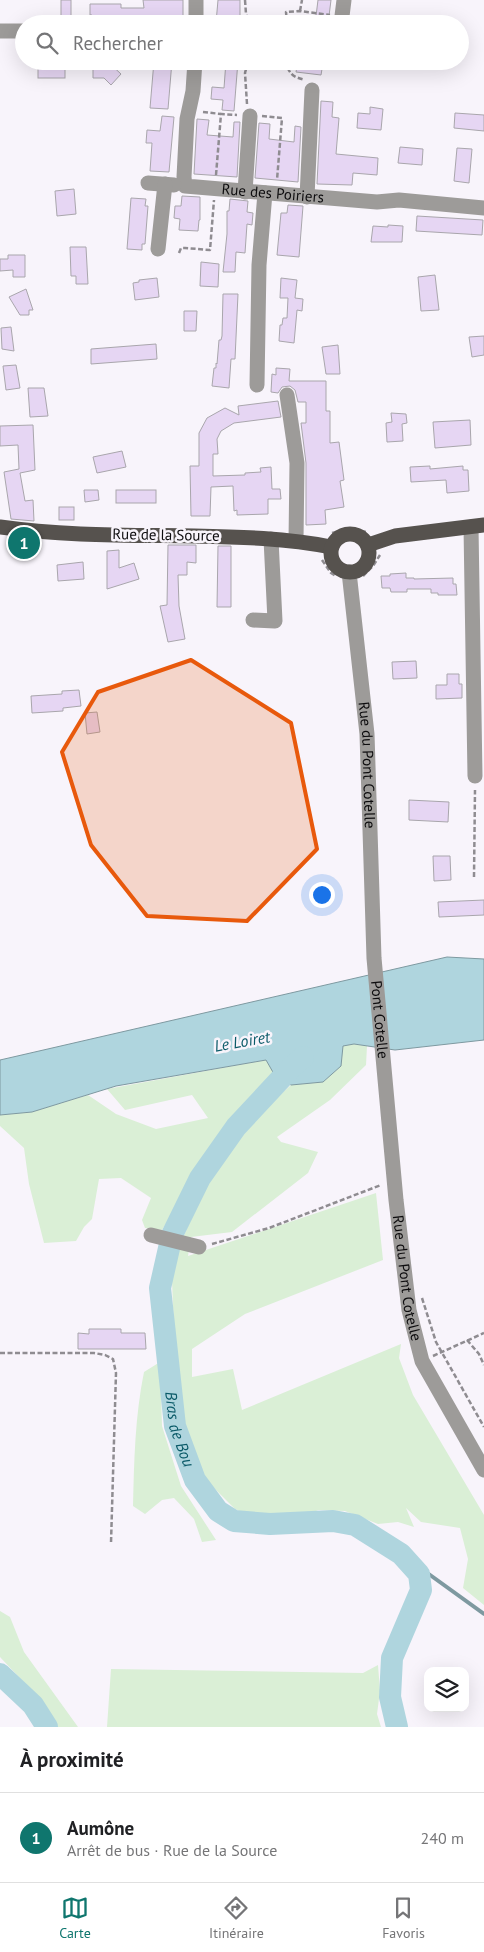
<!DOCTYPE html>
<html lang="fr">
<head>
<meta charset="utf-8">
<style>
	:root { --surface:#fff; --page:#f6f6f6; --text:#202124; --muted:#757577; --line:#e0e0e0; --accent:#0f766e }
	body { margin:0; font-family:"PT Sans",sans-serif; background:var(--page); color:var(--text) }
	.controls { position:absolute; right:15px; bottom:15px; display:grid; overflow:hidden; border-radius:10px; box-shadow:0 5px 20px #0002 }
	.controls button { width:45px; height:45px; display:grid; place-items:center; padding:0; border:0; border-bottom:1px solid var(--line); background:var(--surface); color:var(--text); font:25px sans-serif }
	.you { position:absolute; left:321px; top:894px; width:18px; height:18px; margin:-12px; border:4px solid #fff; border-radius:50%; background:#1a73e8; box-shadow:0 0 0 8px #1a73e833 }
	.badge { display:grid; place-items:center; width:32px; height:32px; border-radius:50%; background:var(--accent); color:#fff; font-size:16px; font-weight:700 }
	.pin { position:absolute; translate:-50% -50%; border:2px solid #fff; box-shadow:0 1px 5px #0006 }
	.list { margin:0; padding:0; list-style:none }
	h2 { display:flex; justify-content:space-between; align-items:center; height:65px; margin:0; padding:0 20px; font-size:21px }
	h2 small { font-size:16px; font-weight:400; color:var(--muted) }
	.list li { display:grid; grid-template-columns:32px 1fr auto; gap:15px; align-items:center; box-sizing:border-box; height:90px; padding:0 20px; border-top:1px solid var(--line) }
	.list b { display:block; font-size:19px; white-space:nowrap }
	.list p { margin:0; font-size:16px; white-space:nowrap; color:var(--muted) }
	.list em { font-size:16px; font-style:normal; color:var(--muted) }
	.icon { flex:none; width:28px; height:28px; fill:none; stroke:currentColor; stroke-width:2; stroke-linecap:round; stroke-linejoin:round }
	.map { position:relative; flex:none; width:484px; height:1727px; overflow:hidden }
	.search { position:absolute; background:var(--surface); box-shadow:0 5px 20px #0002; left:15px; right:15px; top:15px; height:55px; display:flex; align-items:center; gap:12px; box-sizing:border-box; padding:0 18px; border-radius:28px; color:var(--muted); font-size:19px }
	.sheet { height:155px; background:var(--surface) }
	nav { display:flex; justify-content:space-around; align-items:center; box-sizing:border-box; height:70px; border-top:1px solid var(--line); background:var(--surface); font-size:14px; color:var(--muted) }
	nav a { display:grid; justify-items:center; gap:2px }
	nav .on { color:var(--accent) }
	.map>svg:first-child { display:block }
</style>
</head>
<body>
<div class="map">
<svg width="484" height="1727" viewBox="0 0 484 1727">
	<rect width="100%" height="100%" fill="#f8f4fb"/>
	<g fill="#daefd6">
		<polygon points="354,1044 367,1046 366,1065 330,1100 277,1137 281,1142 318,1152 308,1173 232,1232 191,1237 188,1256 376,1193 383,1260 245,1314 192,1349 192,1377 233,1369 242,1410 401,1344 399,1358 413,1395 484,1515 484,1605 463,1588 468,1559 460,1528 421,1522 406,1508 414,1527 398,1522 378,1524 345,1511 319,1510 302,1515 274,1517 249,1515 235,1509 205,1479 186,1433 179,1402 173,1307 172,1281 175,1256 213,1169 270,1104 291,1085 323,1082 341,1066 343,1046"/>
		<polygon points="266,1060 274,1074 224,1128 162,1230 145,1228 142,1220 151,1198 121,1178 99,1179 92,1219 84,1227 76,1241 44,1243 29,1184 24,1148 0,1126 0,1115 32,1112 88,1095 116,1114 156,1129 208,1118 192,1095 125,1110 107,1089"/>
		<path d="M160,1362L162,1426L181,1486L216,1540L202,1542L194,1519L174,1498L162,1500L145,1514L133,1506C134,1461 135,1416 144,1372Z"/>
		<polygon points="0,1611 10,1617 24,1652 78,1727 57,1727 36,1695 0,1657"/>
		<polygon points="378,1665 380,1691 377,1714 381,1727 107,1727 111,1669 363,1673"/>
	</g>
	<polygon fill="#afd5de" stroke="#7e99a0" points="447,957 484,959 484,1040 395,1050 354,1044 343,1046 341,1066 323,1082 291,1085 274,1074 266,1060 116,1086 32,1112 0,1115 0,1060"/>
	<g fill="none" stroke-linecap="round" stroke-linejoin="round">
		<polyline stroke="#7e99a0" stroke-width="4" points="401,1554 484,1614"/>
		<g stroke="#afd5de" stroke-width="22">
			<path id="s1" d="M303,1057L290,1069L236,1127L200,1178L172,1235L160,1288L175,1426L195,1480L218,1511L234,1521L270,1524L333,1521L355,1525L401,1554L419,1574L421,1590L392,1658L390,1697L397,1727"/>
			<polyline points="0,1674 33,1705 47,1727"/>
		</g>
	</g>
	<g fill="#e6d6f3" stroke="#a9a6ac">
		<rect x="61" y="0" width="10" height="16"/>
		<polygon points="143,0 183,0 183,20 92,21 92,15 90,15 90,4 121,4 121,8 144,8"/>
		<polygon points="218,0 240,0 240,24 216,23"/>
		<polygon points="318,0 331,0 328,24 315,24"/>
		<rect x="38" y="61" width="27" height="17"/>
		<polygon points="93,61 107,61 121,74 111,85 104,78 93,78"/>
		<polygon points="154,61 172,61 168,109 150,108"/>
		<polygon points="226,61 238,61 234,111 222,110 223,100 211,99 212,87 224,88"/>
		<polygon points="298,61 323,63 321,75 296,72"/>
		<polygon points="321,101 333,102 332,117 339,118 336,154 378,158 377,175 353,173 352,185 317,184"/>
		<polygon points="370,107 383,109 381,130 357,128 358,113 370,114"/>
		<polygon points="455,113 484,115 484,131 454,128"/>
		<polygon points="162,116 174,117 169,172 150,171 152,143 146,143 147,130 160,131"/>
		<polygon points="197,119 209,120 207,135 233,137 234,122 240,122 237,177 194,174"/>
		<polygon points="259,123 270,124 269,139 294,142 295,126 301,127 298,182 255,178"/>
		<polygon points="400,147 423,149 422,165 398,163"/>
		<polygon points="457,148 472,149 469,183 454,181"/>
		<polygon points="74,189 76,214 57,216 55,191"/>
		<polygon points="182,196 200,197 200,220 199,220 198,231 179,230 180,219 174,218 175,206 181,206"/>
		<polygon points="131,198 146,199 145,206 148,206 145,244 142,244 142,250 127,249"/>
		<polygon points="230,199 248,201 247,212 253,213 252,225 247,224 245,253 236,252 235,272 223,272 227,234 227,211 229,211"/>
		<polygon points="288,205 303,206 299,257 277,255 281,213 287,213"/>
		<polygon points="417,216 483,220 482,235 416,231"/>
		<polygon points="388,225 403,226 402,242 371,242 373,226 388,227"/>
		<polygon points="70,247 86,247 88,284 76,284 76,276 71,276"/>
		<polygon points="8,255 25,255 25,277 13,277 13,270 0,271 0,259 8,259"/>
		<polygon points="201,262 219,264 218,287 200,286"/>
		<polygon points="435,275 439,310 421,311 418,277"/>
		<polygon points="157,278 159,297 135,300 133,283 139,282 139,280"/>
		<polygon points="281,278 297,280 295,298 303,299 302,311 297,310 294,343 279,341 280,325 282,325 283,318 287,318 288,298 280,298"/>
		<polygon points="26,289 33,310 29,310 29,315 20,315 9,297"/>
		<polygon points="223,294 238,294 235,359 231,359 229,388 212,386 214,368 216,368 216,363 217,364 219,340 221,340 222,336"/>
		<polygon points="184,311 197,311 196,331 184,331"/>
		<polygon points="11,327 14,351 2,349 1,328"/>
		<polygon points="484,336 484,355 472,357 469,337"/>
		<polygon points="156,344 157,359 91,364 91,349"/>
		<polygon points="338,345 340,374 326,374 322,347"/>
		<polygon points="16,365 20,388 6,390 3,366"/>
		<polygon points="276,368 290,369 289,381 326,381 326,411 330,411 330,443 339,442 344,480 340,481 344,507 325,510 326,524 306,525 306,463 301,423 306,423 306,402 298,402 295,390 290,386 282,387 278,393 271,392 272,374 276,375"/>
		<polygon points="28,388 44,388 48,416 30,417"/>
		<polygon points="278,401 281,417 234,423 221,431 217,439 218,454 213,454 213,476 245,475 245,473 261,472 260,468 271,467 272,489 280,489 281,499 268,499 268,514 237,515 237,510 234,511 233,486 211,487 210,516 191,516 190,466 199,466 199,433 207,418 225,408 239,415 238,406"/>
		<polygon points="391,413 406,414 407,423 402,424 403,441 387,442 386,423 392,422"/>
		<polygon points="470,420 471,445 435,448 433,422"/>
		<polygon points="33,425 35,470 20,473 25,501 33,500 34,521 11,519 4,472 19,469 18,445 0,446 0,426"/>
		<polygon points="122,451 126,467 97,473 93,457"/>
		<polygon points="430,466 430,469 463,466 463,470 468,470 469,491 447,493 446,480 411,482 410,467"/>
		<polygon points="84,490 98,490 99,500 85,502"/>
		<rect x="116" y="490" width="40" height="13"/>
		<rect x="59" y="507" width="15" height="13"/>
		<polygon points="168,545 196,545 196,563 187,562 187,575 178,575 179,606 185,639 168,642 160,606 167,605"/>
		<polygon points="218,546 231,546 231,607 217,607"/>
		<polygon points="119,550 119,568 134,563 139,579 107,589 107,551"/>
		<polygon points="83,562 84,579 58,581 57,565"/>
		<polygon points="406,573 406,578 414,578 414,579 453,578 453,584 456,584 457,595 438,595 438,593 431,593 431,589 407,589 407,592 391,592 390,588 382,588 381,576 390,576 390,574"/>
		<polygon points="416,661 417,678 393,679 392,662"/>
		<polygon points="447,674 459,674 459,684 462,684 462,698 436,699 436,685 447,685"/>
		<polygon points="79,690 81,706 63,708 63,711 32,713 31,696 62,694 62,691"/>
		<polygon points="97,712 100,732 87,734 85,713"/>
		<polygon points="409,800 449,802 448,822 409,820"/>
		<polygon points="433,856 450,856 451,880 434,881"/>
		<polygon points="484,900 484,915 439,917 438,902"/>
		<polygon points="89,1329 121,1329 121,1333 145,1333 146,1349 78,1349 78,1333 89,1334"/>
	</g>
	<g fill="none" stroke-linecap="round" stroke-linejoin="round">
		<g stroke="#8f8c91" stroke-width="2.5" stroke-dasharray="5 2.5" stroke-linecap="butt">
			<polyline points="245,0 246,14 250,24"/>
			<polyline points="300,11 302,0"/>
			<polyline points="287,24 286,12 300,11 330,15"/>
			<path d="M284,61C291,74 290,76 305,80"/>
			<polyline points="247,104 245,73 248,61"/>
			<polyline points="203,112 221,114"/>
			<polyline points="262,116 282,118 277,180"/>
			<polyline points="216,175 221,114 237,115"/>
			<polyline points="179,253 181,248 185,248 210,250 214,200"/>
			<polyline points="332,533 352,528 366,532"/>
			<polyline points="322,560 331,573 336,576"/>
			<polyline points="363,576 373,566 380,555"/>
			<polyline points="474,877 475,790"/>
			<polyline points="212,1244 269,1228 381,1185"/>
			<polyline points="422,1298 436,1342 484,1427"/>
			<polyline points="467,1340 479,1354 484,1365"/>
			<polyline points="0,1353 94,1353 105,1355 113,1359 116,1373 111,1543"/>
			<polyline points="433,1356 484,1333"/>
		</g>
		<g stroke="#9d9b99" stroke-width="15">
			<polyline points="196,0 196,24"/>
			<polyline points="341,24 344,0"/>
			<polyline points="0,31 24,31"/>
			<path id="s2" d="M195,61L193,91L187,119L184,177L185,186L377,202L399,200L484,208"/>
			<polyline points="148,183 174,185"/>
			<polyline points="245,192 250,116"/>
			<polyline points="307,197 312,90"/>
			<polyline points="158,249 165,184"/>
			<polyline points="257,385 259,265 265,193"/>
			<polyline points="287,395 297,463 296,541"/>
			<polyline points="471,527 475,776"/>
			<path id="s3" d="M349,572L367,734L374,958L396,1200L409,1310L422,1361L484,1470"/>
			<polyline points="253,620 275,621 271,539"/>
			<polyline points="151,1235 199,1247"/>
		</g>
		<g stroke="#56524e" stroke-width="15">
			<path d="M0,527C64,536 130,535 194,536C241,537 286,538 331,547"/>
			<circle cx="350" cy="553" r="19"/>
			<polyline points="368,545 395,536 484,525"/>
		</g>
	</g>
	<path fill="#e8590c" fill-opacity="0.2" stroke="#e8590c" stroke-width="4" stroke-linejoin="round" d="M191,660L291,723L317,849L247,921L147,916L91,845L62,752L98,692Z"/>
	<g text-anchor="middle" stroke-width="5" stroke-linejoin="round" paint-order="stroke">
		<g font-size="15" fill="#0d0c0e" stroke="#f8f4fb">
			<text dy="5" stroke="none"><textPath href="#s2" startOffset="214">Rue des Poiriers</textPath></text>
			<text transform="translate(166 535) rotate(1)" y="5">Rue de la Source</text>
			<text dy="5" stroke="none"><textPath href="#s3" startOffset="194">Rue du Pont Cotelle</textPath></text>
			<text dy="5" stroke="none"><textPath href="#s3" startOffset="449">Pont Cotelle</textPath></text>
			<text dy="5" stroke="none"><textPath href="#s3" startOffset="709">Rue du Pont Cotelle</textPath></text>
		</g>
		<g font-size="16" font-style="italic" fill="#0a5a68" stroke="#f8f4fb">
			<text transform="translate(242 1041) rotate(-10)" y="6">Le Loiret</text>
			<text dy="6" stroke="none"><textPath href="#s1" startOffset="420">Bras de Bou</textPath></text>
		</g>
	</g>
</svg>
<div class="controls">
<button><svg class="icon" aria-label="layers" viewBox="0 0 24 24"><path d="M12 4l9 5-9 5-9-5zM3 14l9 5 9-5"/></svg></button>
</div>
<div class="you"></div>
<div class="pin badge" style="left:24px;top:543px">1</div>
<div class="search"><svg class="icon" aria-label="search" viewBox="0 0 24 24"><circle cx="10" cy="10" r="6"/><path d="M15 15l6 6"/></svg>Rechercher</div>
</div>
<section class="sheet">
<h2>À proximité<small></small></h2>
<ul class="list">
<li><span class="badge">1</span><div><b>Aumône</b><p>Arrêt de bus · Rue de la Source</p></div><em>240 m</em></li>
</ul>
</section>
<nav>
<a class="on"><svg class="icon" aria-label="map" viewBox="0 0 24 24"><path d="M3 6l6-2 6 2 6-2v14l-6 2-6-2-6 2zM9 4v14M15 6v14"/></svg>Carte</a>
<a><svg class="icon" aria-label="directions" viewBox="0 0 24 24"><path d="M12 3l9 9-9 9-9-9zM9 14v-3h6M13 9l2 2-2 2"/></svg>Itinéraire</a>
<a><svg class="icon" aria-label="saved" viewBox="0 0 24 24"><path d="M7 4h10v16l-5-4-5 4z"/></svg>Favoris</a>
</nav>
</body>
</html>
